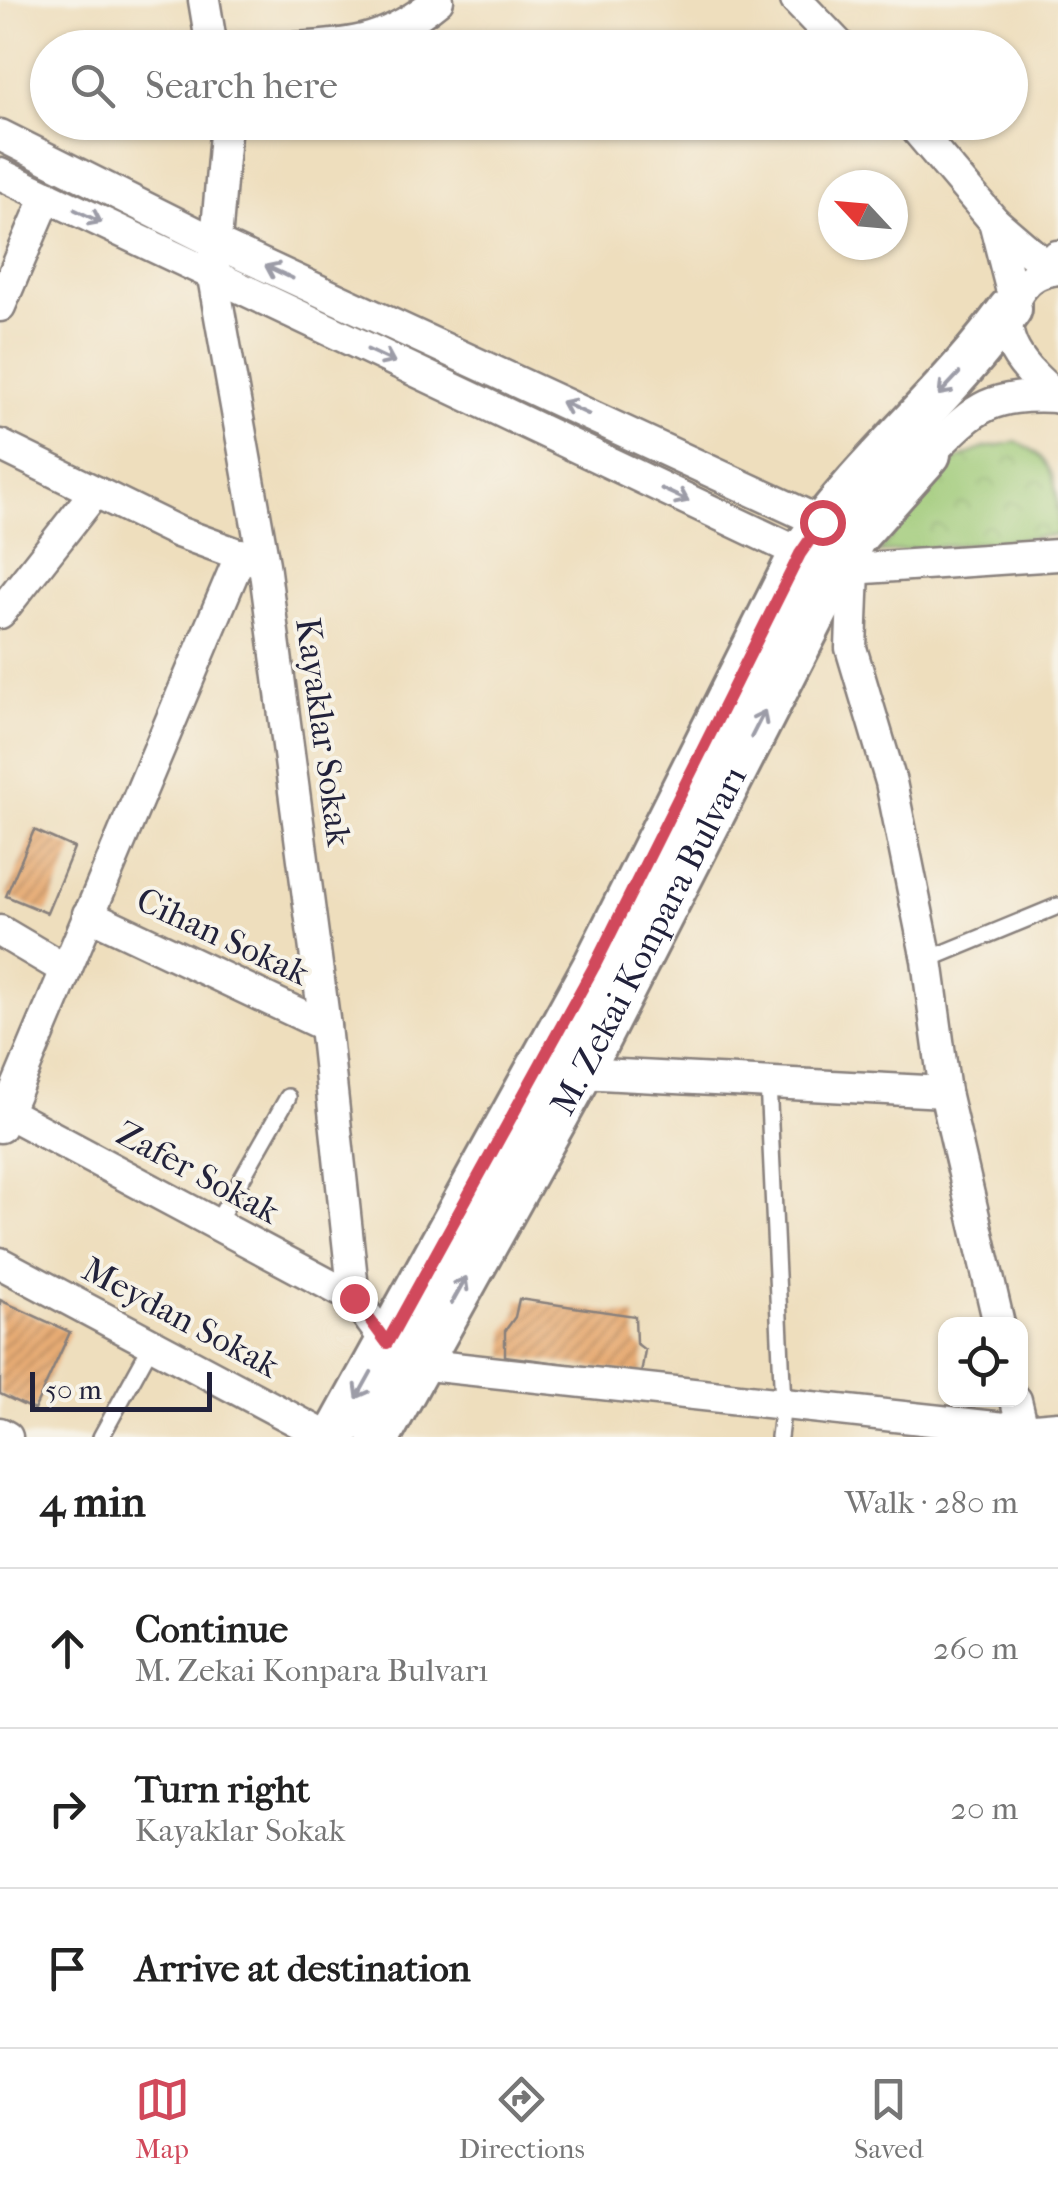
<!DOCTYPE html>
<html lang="en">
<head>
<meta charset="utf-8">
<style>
	:root { --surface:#fff; --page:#f2f2f2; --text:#222; --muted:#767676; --line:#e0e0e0; --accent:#d1495b }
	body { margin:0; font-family:"IM FELL French Canon",serif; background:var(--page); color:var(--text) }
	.controls { position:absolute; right:30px; bottom:30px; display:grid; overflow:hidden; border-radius:20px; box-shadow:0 2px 8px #0004 }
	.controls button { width:90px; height:90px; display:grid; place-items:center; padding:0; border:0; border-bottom:2px solid var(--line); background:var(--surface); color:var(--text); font:50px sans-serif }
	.compass { position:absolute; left:818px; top:170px; width:90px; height:90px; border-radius:50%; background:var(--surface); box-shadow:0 2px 8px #0004; rotate:296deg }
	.scale { position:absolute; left:30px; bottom:25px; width:182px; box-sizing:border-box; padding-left:10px; border:5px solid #22223b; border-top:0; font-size:28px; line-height:35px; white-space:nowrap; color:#22223b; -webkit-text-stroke:8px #f7f3e8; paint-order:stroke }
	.stop { position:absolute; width:30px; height:30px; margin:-22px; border:8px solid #d1495b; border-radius:50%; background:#fff }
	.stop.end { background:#d1495b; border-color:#fff; box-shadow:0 2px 10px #0008 }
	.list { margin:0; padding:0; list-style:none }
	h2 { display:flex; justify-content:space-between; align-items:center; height:130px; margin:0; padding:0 40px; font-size:42px }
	h2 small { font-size:32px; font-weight:400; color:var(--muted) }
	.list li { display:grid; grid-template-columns:65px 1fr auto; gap:30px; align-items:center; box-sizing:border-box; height:160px; padding:0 40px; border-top:2px solid var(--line) }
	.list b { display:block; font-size:38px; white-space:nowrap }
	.list p { margin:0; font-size:32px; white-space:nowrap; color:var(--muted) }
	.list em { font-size:32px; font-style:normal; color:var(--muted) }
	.icon { flex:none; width:55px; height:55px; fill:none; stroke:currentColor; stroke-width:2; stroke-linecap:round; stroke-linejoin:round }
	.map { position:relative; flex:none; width:1058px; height:1437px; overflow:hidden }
	.search { position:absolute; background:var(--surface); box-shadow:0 2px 8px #0004; left:30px; right:30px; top:30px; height:110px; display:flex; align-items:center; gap:25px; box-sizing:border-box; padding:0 35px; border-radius:55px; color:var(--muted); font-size:38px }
	.sheet { height:610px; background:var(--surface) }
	nav { display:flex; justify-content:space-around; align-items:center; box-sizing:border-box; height:140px; border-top:2px solid var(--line); background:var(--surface); font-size:28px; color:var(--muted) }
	nav a { display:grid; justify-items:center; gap:5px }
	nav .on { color:var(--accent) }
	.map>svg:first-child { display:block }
</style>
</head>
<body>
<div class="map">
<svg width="1058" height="1437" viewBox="0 0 1058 1437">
	<defs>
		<pattern id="park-crowns" width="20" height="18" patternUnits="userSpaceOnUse" patternTransform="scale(2.5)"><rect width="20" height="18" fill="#9dc976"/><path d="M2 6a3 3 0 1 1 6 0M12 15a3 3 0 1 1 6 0" fill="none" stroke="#87ac67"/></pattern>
		<pattern id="building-hatch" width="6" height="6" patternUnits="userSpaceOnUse" patternTransform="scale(2.5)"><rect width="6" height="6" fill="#e7ac75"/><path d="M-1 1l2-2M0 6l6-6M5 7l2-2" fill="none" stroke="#bb8c61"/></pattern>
	</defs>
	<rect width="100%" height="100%" fill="#f7f3e8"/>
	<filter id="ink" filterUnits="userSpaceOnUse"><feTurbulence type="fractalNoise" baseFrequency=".01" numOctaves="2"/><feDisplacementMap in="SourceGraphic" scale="20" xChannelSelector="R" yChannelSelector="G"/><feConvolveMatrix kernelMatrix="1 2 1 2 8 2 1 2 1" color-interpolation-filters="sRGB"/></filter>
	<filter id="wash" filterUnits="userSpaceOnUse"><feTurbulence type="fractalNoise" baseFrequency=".0048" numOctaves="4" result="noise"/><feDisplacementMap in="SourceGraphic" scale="40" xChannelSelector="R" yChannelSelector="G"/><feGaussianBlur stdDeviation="2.25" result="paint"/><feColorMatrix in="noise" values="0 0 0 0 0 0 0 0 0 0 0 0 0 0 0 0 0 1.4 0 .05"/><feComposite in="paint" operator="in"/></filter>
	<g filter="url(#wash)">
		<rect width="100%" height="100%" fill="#eedebd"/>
		<path fill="url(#park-crowns)" stroke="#607658" stroke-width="2.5" d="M1016,442C1058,457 1058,491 1058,535L878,553L953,461L984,448Z"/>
		<g id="blocks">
			<g fill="url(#building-hatch)">
				<polygon points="34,830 74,848 47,913 6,896"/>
				<polygon points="519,1299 635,1316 636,1343 645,1350 641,1374 505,1356 505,1331 515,1317"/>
				<polygon points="0,1300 70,1332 34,1410 0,1394"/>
			</g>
		</g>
	</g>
	<g filter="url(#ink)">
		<use href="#blocks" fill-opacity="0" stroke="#88807c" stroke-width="2.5"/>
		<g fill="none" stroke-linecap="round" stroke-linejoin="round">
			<defs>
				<g id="lane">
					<polyline points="927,960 1058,906"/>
					<polyline points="768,1082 783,1404 779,1437"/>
					<polyline points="216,1224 288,1097"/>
					<polyline points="101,1437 152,1344"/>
				</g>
				<g id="street">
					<polyline points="204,0 212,48"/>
					<polyline points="796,0 842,48"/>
					<path d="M294,48C356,45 389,40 438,0"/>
					<polyline points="226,122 213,277 264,564 325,1026 354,1298 387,1343 418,1364 1023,1430 1058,1427"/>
					<polyline points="910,122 994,221"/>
					<polyline points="0,135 214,242 838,530"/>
					<polyline points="0,174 836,570 1058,555"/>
					<path d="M1058,269C1040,271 1029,277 1019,292C988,336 1026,370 1058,398"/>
					<polyline points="1014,300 994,221 1051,270 1057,256"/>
					<polyline points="0,306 47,196"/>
					<polyline points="0,445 178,532 257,561"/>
					<path d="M929,454C977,407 987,394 1057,397"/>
					<polyline points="854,569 851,648 891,782 927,960 945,1092 999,1324"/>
					<polyline points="0,613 95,492"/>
					<polyline points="88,914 325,1026"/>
					<polyline points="0,931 66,970"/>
					<polyline points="581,1073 945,1092"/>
					<polyline points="6,1112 354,1298"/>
					<polyline points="0,1127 241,554"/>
					<polyline points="0,1263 327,1437"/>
					<polyline points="1016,1400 1025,1437"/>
					<polyline points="0,1433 7,1437"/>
				</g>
				<g id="secondary">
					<path d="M335,1437L596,963L800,555C861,465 947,397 1010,309"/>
					<path id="s1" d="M379,1437L581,1073L854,538L929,454"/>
				</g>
			</defs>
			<use href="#lane" stroke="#88807c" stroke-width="20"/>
			<use href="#street" stroke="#88807c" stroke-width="35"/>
			<use href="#secondary" stroke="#88807c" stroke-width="48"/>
			<use href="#lane" stroke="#fff" stroke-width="15"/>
			<use href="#street" stroke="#fff" stroke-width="30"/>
			<use href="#secondary" stroke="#fff" stroke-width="42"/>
		</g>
		<defs><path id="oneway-shaft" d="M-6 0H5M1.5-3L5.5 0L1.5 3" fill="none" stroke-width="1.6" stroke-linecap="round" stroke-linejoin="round" transform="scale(2.5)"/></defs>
		<g stroke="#9c9ca7">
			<use href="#oneway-shaft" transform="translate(88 216) rotate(26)"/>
			<use href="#oneway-shaft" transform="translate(279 272) rotate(-155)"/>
			<use href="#oneway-shaft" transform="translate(381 356) rotate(25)"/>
			<use href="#oneway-shaft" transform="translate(949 384) rotate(133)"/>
			<use href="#oneway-shaft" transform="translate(575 408) rotate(-155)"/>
			<use href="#oneway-shaft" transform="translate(675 495) rotate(25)"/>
			<use href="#oneway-shaft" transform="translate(758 724) rotate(-63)"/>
			<use href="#oneway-shaft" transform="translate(459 1290) rotate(-61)"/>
			<use href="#oneway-shaft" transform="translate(364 1385) rotate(119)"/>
		</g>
	</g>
	<g fill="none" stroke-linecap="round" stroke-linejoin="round" filter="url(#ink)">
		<polyline stroke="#d1495b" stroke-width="12" points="354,1298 387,1343 596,963 800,554 822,522"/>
	</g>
	<g text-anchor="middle" stroke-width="8" stroke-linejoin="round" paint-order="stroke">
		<g font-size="35" fill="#22223b" stroke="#f7f3e8">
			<text transform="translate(324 732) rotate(82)" y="12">Kayaklar Sokak</text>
			<text transform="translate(223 936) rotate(25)" y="12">Cihan Sokak</text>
			<text dy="12" stroke="none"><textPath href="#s1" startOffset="565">M. Zekai Konpara Bulvarı</textPath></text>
			<text transform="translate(198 1172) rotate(28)" y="12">Zafer Sokak</text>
			<text transform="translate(181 1317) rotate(28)" y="12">Meydan Sokak</text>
		</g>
	</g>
</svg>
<div class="controls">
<button><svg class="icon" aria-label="locate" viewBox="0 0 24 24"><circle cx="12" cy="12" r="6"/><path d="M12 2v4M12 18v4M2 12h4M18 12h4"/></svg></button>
</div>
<svg class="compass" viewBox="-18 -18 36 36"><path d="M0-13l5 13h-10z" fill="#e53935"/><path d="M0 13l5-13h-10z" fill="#767676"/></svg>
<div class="scale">50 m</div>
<div class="stop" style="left:822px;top:522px"></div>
<div class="stop end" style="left:354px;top:1298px"></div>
<div class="search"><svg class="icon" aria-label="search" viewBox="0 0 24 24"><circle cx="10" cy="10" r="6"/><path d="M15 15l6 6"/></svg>Search here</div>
</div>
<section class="sheet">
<h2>4 min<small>Walk · 280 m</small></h2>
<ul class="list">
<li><svg class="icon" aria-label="ahead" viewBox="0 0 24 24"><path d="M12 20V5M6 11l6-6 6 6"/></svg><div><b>Continue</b><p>M. Zekai Konpara Bulvarı</p></div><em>260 m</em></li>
<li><svg class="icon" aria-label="right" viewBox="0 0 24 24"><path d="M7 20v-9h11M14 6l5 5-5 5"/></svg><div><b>Turn right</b><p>Kayaklar Sokak</p></div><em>20 m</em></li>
<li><svg class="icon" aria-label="arrive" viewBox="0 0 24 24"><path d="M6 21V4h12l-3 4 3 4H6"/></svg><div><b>Arrive at destination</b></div></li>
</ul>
</section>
<nav>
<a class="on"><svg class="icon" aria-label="map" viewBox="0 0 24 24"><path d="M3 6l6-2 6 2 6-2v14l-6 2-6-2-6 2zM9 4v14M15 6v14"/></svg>Map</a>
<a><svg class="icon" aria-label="directions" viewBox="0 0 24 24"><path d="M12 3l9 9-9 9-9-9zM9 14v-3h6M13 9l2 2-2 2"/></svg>Directions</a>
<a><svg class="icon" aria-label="saved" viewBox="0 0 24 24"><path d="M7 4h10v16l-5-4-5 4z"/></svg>Saved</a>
</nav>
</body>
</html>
